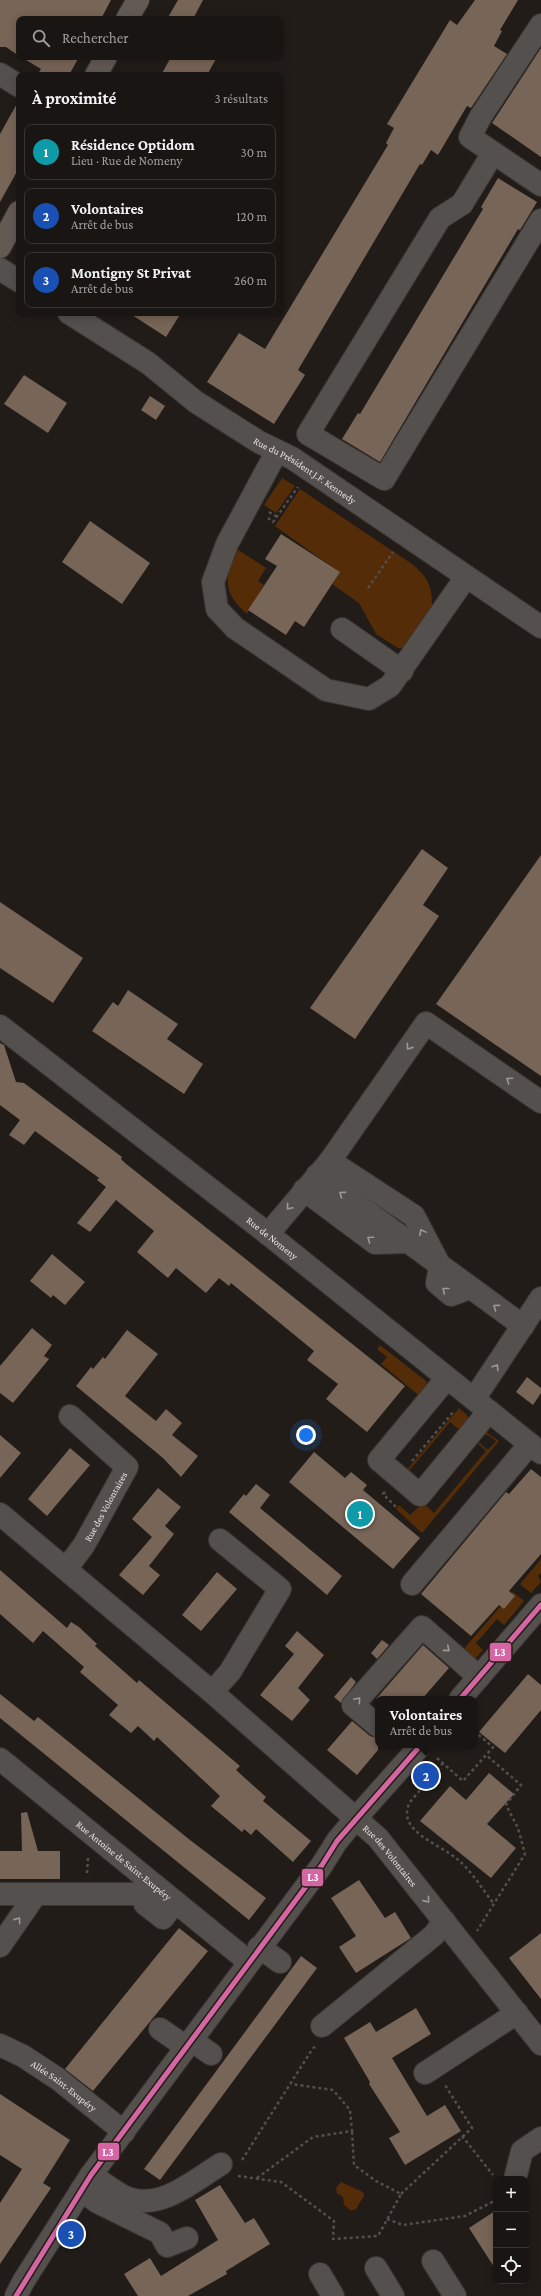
<!DOCTYPE html>
<html lang="fr">
<head>
<meta charset="utf-8">
<style>
	:root { --surface:#191512; --page:#221e1b; --text:#f1f3f6; --muted:#9f9f9f; --line:#373432; --accent:#0f766e }
	body { margin:0; font-family:"Crimson Pro",serif; background:var(--page); color:var(--text) }
	.controls { position:absolute; right:12px; bottom:12px; display:grid; overflow:hidden; border-radius:8px; box-shadow:0 2px 10px #0003 }
	.controls button { width:36px; height:36px; display:grid; place-items:center; padding:0; border:0; border-bottom:1px solid var(--line); background:var(--surface); color:var(--text); font:20px sans-serif }
	.you { position:absolute; left:306px; top:1435px; width:14px; height:14px; margin:-10px; border:3px solid #fff; border-radius:50%; background:#1a73e8; box-shadow:0 0 0 6px #1a73e833 }
	.badge { display:grid; place-items:center; width:26px; height:26px; border-radius:50%; background:var(--accent); color:#fff; font-size:13px; font-weight:700 }
	.pin { position:absolute; translate:-50% -50%; border:2px solid #fff; box-shadow:0 1px 4px #0006 }
	.popup { position:absolute; left:375px; top:1696px; width:102px; height:52px; box-sizing:border-box; display:grid; place-content:center; border-radius:8px; background:var(--surface); filter:drop-shadow(0 1px 3px #0005); font-size:13px; white-space:nowrap; color:var(--muted) }
	.popup b { font-size:15px; color:var(--text) }
	.popup::after { content:''; position:absolute; left:50%; top:100%; margin-left:-8px; border:8px solid transparent; border-top-color:var(--surface) }
	.list { margin:0; padding:0; list-style:none }
	h2 { display:flex; justify-content:space-between; align-items:center; height:52px; margin:0; padding:0 16px; font-size:17px }
	h2 small { font-size:13px; font-weight:400; color:var(--muted) }
	.list li { display:grid; grid-template-columns:26px 1fr auto; gap:12px; align-items:center; box-sizing:border-box; height:56px; margin:0 8px 8px; padding:0 8px; border:1px solid var(--line); border-radius:8px }
	.list b { display:block; font-size:15px; white-space:nowrap }
	.list p { margin:0; font-size:13px; white-space:nowrap; color:var(--muted) }
	.list em { font-size:13px; font-style:normal; color:var(--muted) }
	.icon { flex:none; width:22px; height:22px; fill:none; stroke:currentColor; stroke-width:2; stroke-linecap:round; stroke-linejoin:round }
	.map { position:relative; flex:none; width:541px; height:2296px; overflow:hidden }
	.search { position:absolute; background:var(--surface); box-shadow:0 2px 10px #0003; left:16px; top:16px; width:268px; height:44px; display:flex; align-items:center; gap:10px; box-sizing:border-box; padding:0 14px; border-radius:8px; color:var(--muted); font-size:15px }
	.panel { position:absolute; background:var(--surface); box-shadow:0 2px 10px #0003; left:16px; top:72px; width:268px; height:244px; border-radius:8px }
	.map>svg:first-child { display:block }
</style>
</head>
<body>
<div class="map">
<svg width="541" height="2296" viewBox="0 0 541 2296">
	<rect width="100%" height="100%" fill="#211c18"/>
	<g fill="#542c07">
		<polygon points="282,478 295,486 276,513 264,505"/>
		<path d="M300,489L412,564C429,578 433,588 432,611L404,648H398L376,634L359,603L332,584L339,572L275,526Z"/>
		<path d="M235,548L266,568L258,581L264,585L247,614C221,592 226,577 235,548Z"/>
		<polygon points="380,1345 426,1381 428,1388 422,1398 381,1364 387,1357 377,1349"/>
		<polygon points="459,1408 466,1414 469,1419 462,1432 450,1422 408,1472 406,1471"/>
		<polygon points="486,1432 499,1441 422,1533 396,1509 399,1505 410,1515 423,1503 434,1513 486,1451 475,1441 476,1440 488,1450 496,1441 488,1435 482,1435"/>
		<polygon points="541,1559 541,1573 538,1576 541,1582 531,1593 520,1584"/>
		<polygon points="513,1592 524,1601 504,1625 497,1619 476,1643 483,1650 472,1662 461,1652"/>
		<polygon points="341,2182 363,2192 364,2196 356,2209 351,2211 344,2205 343,2197 337,2193 336,2188"/>
	</g>
	<g fill="#776557">
		<polygon points="0,0 111,0 101,19 19,19 19,56 6,47 0,47"/>
		<polygon points="178,0 203,0 193,19 167,19"/>
		<polygon points="475,0 518,0 500,30 502,31 494,46 507,54 471,108 467,106 438,155 431,150 422,165 420,164 298,370 305,375 274,424 207,382 239,333 265,349 388,145 386,143 394,128 387,124 450,20 457,25"/>
		<polygon points="541,48 541,157 492,123"/>
		<polygon points="21,57 79,57 69,75 37,75 41,69"/>
		<polygon points="171,57 217,57 207,75 161,75"/>
		<polygon points="19,100 19,168 0,202 0,134"/>
		<polygon points="498,178 537,202 520,230 518,229 380,462 342,439 358,413 360,414 483,209 481,207"/>
		<polygon points="129,313 181,313 166,337"/>
		<polygon points="24,375 67,403 48,433 4,404"/>
		<polygon points="150,396 165,406 156,420 141,410"/>
		<polygon points="90,521 150,563 122,604 62,562"/>
		<polygon points="281,534 340,572 304,627 295,621 286,635 248,610 277,566 265,559"/>
		<polygon points="422,849 448,868 423,905 439,916 355,1039 310,1008"/>
		<polygon points="541,855 541,1076 436,1004"/>
		<polygon points="0,902 83,958 53,1003 0,968"/>
		<polygon points="128,990 178,1024 167,1039 203,1064 184,1094 92,1031 113,1002 118,1006"/>
		<polygon points="0,1043 4,1045 16,1082 24,1083 122,1157 121,1159 125,1163 405,1386 367,1432 326,1399 338,1384 307,1360 314,1351 231,1283 229,1286 219,1278 206,1293 176,1268 168,1278 137,1252 154,1231 116,1200 90,1232 77,1223 106,1187 97,1180 99,1178 35,1131 24,1145 9,1135 20,1120 0,1105"/>
		<polygon points="52,1254 85,1282 65,1305 53,1295 51,1298 30,1281"/>
		<polygon points="32,1328 52,1345 44,1356 49,1359 13,1403 0,1393 0,1366"/>
		<polygon points="127,1330 158,1354 125,1396 156,1421 166,1409 182,1423 172,1435 198,1456 181,1477 163,1458 76,1386 91,1367 93,1369 103,1357 105,1359"/>
		<polygon points="527,1377 541,1388 541,1393 533,1405 516,1392"/>
		<polygon points="0,1435 21,1453 0,1478"/>
		<polygon points="70,1448 90,1465 47,1516 28,1499"/>
		<polygon points="314,1452 345,1478 351,1472 367,1485 363,1490 420,1538 393,1569 289,1482"/>
		<polygon points="531,1469 541,1477 541,1554 509,1591 515,1596 504,1609 499,1605 471,1636 421,1594 506,1492 509,1494"/>
		<polygon points="256,1484 270,1495 260,1508 342,1576 327,1595 229,1512 244,1494 246,1496"/>
		<polygon points="158,1488 181,1507 165,1526 174,1534 149,1566 160,1575 143,1595 119,1575 152,1537 132,1519"/>
		<polygon points="0,1570 67,1628 71,1622 79,1627 97,1644 95,1646 137,1683 139,1680 240,1766 236,1770 266,1797 263,1801 311,1841 293,1862 256,1829 251,1835 244,1829 242,1832 211,1806 220,1796 157,1737 154,1741 138,1726 131,1733 109,1715 118,1705 80,1672 84,1667 43,1631 33,1643 0,1614"/>
		<polygon points="217,1572 237,1589 201,1631 182,1615"/>
		<polygon points="297,1631 324,1655 298,1688 310,1700 292,1721 260,1695 294,1654 285,1646"/>
		<polygon points="382,1640 389,1645 377,1659 371,1653"/>
		<polygon points="423,1645 449,1668 422,1699 376,1699"/>
		<polygon points="528,1674 541,1685 541,1710 505,1753 479,1732"/>
		<polygon points="351,1677 356,1682 341,1703 334,1697"/>
		<polygon points="0,1694 34,1721 38,1717 190,1840 266,1898 249,1920 0,1718"/>
		<polygon points="352,1721 370,1736 378,1738 378,1750 357,1775 327,1750"/>
		<polygon points="489,1773 514,1794 487,1824 516,1848 491,1878 420,1821 450,1786 466,1800"/>
		<polygon points="27,1812 38,1851 60,1851 60,1879 0,1879 0,1851 22,1851 21,1813"/>
		<polygon points="359,1880 385,1918 395,1912 411,1938 356,1973 339,1947 356,1936 331,1898"/>
		<polygon points="179,1928 208,1951 93,2091 65,2069"/>
		<polygon points="541,1933 541,1999 509,1958"/>
		<polygon points="301,1956 317,1968 160,2180 144,2169"/>
		<polygon points="416,2008 431,2034 392,2058 427,2116 445,2105 461,2131 405,2165 389,2138 400,2132 369,2084 370,2082 344,2038 370,2022 376,2032"/>
		<polygon points="0,2094 70,2140 43,2183 51,2188 0,2264 0,2203 22,2169 0,2155"/>
		<polygon points="220,2185 245,2223 254,2218 270,2244 226,2271 227,2274 188,2296 138,2296 124,2274 150,2258 161,2276 218,2240 195,2200"/>
		<polygon points="495,2211 496,2213 496,2270 469,2228"/>
	</g>
	<g fill="none" stroke-linecap="round" stroke-linejoin="round">
		<defs>
			<g id="minor">
				<polyline points="541,25 481,116 470,137 541,185"/>
				<polyline points="0,74 19,86"/>
				<polyline points="493,153 462,204 440,218 308,434 384,479 541,220"/>
				<polyline points="0,269 19,281"/>
				<path id="s1" d="M69,313L148,363L196,402L259,442L292,458L541,627"/>
				<polyline points="277,451 227,544 213,582 217,609 235,628 326,690 369,699 390,686 466,577"/>
				<polyline points="342,629 402,671"/>
				<path id="s2" d="M0,1026L268,1234L541,1453"/>
				<polyline points="330,1161 414,1216 440,1266 437,1283 451,1295 470,1288"/>
				<polyline points="317,1175 523,1326"/>
				<polyline points="304,1190 375,1243 407,1242"/>
				<polyline points="268,1234 330,1161 426,1023 541,1102"/>
				<polyline points="447,1378 379,1460 420,1495 489,1411"/>
				<polyline points="474,1399 541,1298"/>
				<path id="s3" d="M0,1514L212,1692L378,1838L541,2044"/>
				<path id="s4" d="M66,1569L84,1545L127,1467L70,1416"/>
				<polyline points="412,1584 530,1444"/>
				<polyline points="212,1692 230,1672 280,1589 220,1540"/>
				<polyline points="460,1699 541,1605"/>
				<polyline points="378,1726 353,1705 422,1627 479,1677"/>
				<path id="s5" d="M0,1759L249,1962"/>
				<polyline points="0,1894 144,1894 153,1884"/>
				<polyline points="144,1894 145,1904 163,1918 175,1902"/>
				<polyline points="0,1946 36,1894"/>
				<polyline points="259,1947 280,1962"/>
				<polyline points="322,2026 434,1935 444,1921"/>
				<polyline points="160,2029 186,2047"/>
				<polyline points="191,2040 211,2054"/>
				<path id="s6" d="M0,2045L23,2056L58,2079L124,2132"/>
				<polyline points="425,2073 517,2013"/>
				<path d="M91,2175C102,2182 112,2190 123,2196C158,2213 192,2182 221,2164"/>
				<polyline points="515,2179 522,2151 541,2138"/>
				<polyline points="81,2190 97,2202 160,2233 167,2246 187,2238"/>
				<polyline points="433,2261 455,2296"/>
				<polyline points="376,2268 393,2296"/>
				<polyline points="320,2274 333,2296"/>
				<polyline points="16,2296 23,2282 91,2175 322,1865 337,1841 356,1818 421,1745"/>
			</g>
			<g id="major">
				<polyline points="127,19 138,0"/>
				<polyline points="96,75 106,57"/>
				<polyline points="0,247 19,212"/>
			</g>
		</defs>
		<use href="#minor" stroke="#3b3633" stroke-width="24"/>
		<use href="#major" stroke="#3b3633" stroke-width="24"/>
		<g stroke="#524f4d" stroke-width="2.5" stroke-dasharray="3 3" stroke-linecap="butt">
			<polyline points="269,512 277,517"/>
			<polyline points="268,518 273,522 298,487"/>
			<polyline points="368,588 393,552"/>
			<polyline points="412,1461 454,1411"/>
			<polyline points="385,1492 383,1494 396,1507"/>
			<polyline points="474,1731 493,1747 486,1755"/>
			<polyline points="437,1758 463,1781 486,1755 521,1785 506,1805 518,1828 525,1854 477,1931"/>
			<path d="M443,1763L410,1802C395,1831 440,1844 457,1859C471,1870 483,1890 494,1904"/>
			<polyline points="87,1873 88,1858"/>
			<polyline points="462,2136 493,2175"/>
			<polyline points="242,2160 313,2048 317,2046"/>
			<polyline points="238,2176 281,2182 334,2221 333,2239 378,2236 401,2194 376,2181 354,2165 352,2131"/>
			<polyline points="257,2178 313,2137 352,2131 350,2110 333,2090 291,2084"/>
			<polyline points="401,2194 472,2128 445,2085"/>
			<polyline points="387,2219 403,2225 465,2216 496,2200"/>
		</g>
		<use href="#minor" stroke="#54504d" stroke-width="22"/>
		<use href="#major" stroke="#635a54" stroke-width="22"/>
		<defs>
			<g id="bus-1">
				<polyline points="460,1699 541,1605"/>
				<polyline points="16,2296 91,2175 322,1865 337,1841 421,1745"/>
			</g>
		</defs>
		<use href="#bus-1" stroke="#251b14" stroke-width="8"/>
		<use href="#bus-1" stroke="#d466a4" stroke-width="5"/>
	</g>
	<defs><path id="oneway-chevron" d="M-2-3.5L2.5 0L-2 3.5" fill="none" stroke-width="1.6" stroke-linecap="round" stroke-linejoin="round"/></defs>
	<g stroke="#9f9996">
		<use href="#oneway-chevron" transform="translate(409 1047) rotate(125)"/>
		<use href="#oneway-chevron" transform="translate(509 1080) rotate(-146)"/>
		<use href="#oneway-chevron" transform="translate(342 1194) rotate(-144)"/>
		<use href="#oneway-chevron" transform="translate(289 1207) rotate(131)"/>
		<use href="#oneway-chevron" transform="translate(422 1232) rotate(-118)"/>
		<use href="#oneway-chevron" transform="translate(370 1239) rotate(-145)"/>
		<use href="#oneway-chevron" transform="translate(445 1290) rotate(-141)"/>
		<use href="#oneway-chevron" transform="translate(496 1307) rotate(-144)"/>
		<use href="#oneway-chevron" transform="translate(496 1367) rotate(-57)"/>
		<use href="#oneway-chevron" transform="translate(447 1649) rotate(41)"/>
		<use href="#oneway-chevron" transform="translate(358 1700) rotate(-50)"/>
		<use href="#oneway-chevron" transform="translate(427 1900) rotate(51)"/>
		<use href="#oneway-chevron" transform="translate(18 1920) rotate(-55)"/>
	</g>
	<g text-anchor="middle" stroke-width="4" stroke-linejoin="round" paint-order="stroke">
		<g font-size="10" fill="#eae2de" stroke="#251b14">
			<text dy="4" stroke="none"><textPath href="#s1" startOffset="284">Rue du Président J.F. Kennedy</textPath></text>
			<text dy="4" stroke="none"><textPath href="#s2" startOffset="345">Rue de Nomeny</textPath></text>
			<text dy="4" stroke="none"><textPath href="#s4" startOffset="74">Rue des Volontaires</textPath></text>
			<text dy="4" stroke="none"><textPath href="#s3" startOffset="519">Rue des Volontaires</textPath></text>
			<text dy="4" stroke="none"><textPath href="#s5" startOffset="160">Rue Antoine de Saint-Exupéry</textPath></text>
			<text dy="4" stroke="none"><textPath href="#s6" startOffset="76">Allée Saint-Exupéry</textPath></text>
		</g>
	</g>
	<g stroke="#251b14" stroke-width="1.5">
		<rect x="489" y="1642" width="23" height="20" rx="4" fill="#d466a4"/>
		<rect x="301" y="1868" width="23" height="19" rx="4" fill="#d466a4"/>
		<rect x="97" y="2142" width="23" height="19" rx="4" fill="#d466a4"/>
	</g>
	<g font-size="11" text-anchor="middle" font-weight="bold" fill="#fff">
		<text x="500" y="1656">L3</text>
		<text x="313" y="1881">L3</text>
		<text x="108" y="2156">L3</text>
	</g>
</svg>
<div class="controls">
<button>+</button>
<button>−</button>
<button><svg class="icon" aria-label="locate" viewBox="0 0 24 24"><circle cx="12" cy="12" r="6"/><path d="M12 2v4M12 18v4M2 12h4M18 12h4"/></svg></button>
</div>
<div class="you"></div>
<div class="pin badge" style="left:360px;top:1514px;background:#0f9aa8">1</div>
<div class="pin badge" style="left:426px;top:1776px;background:#1a4fb4">2</div>
<div class="popup"><b>Volontaires</b>Arrêt de bus</div>
<div class="pin badge" style="left:71px;top:2234px;background:#1a4fb4">3</div>
<div class="search"><svg class="icon" aria-label="search" viewBox="0 0 24 24"><circle cx="10" cy="10" r="6"/><path d="M15 15l6 6"/></svg>Rechercher</div>
<section class="panel">
<h2>À proximité<small>3 résultats</small></h2>
<ul class="list">
<li><span class="badge" style="background:#0f9aa8">1</span><div><b>Résidence Optidom</b><p>Lieu · Rue de Nomeny</p></div><em>30 m</em></li>
<li><span class="badge" style="background:#1a4fb4">2</span><div><b>Volontaires</b><p>Arrêt de bus</p></div><em>120 m</em></li>
<li><span class="badge" style="background:#1a4fb4">3</span><div><b>Montigny St Privat</b><p>Arrêt de bus</p></div><em>260 m</em></li>
</ul>
</section>
</div>
</body>
</html>
